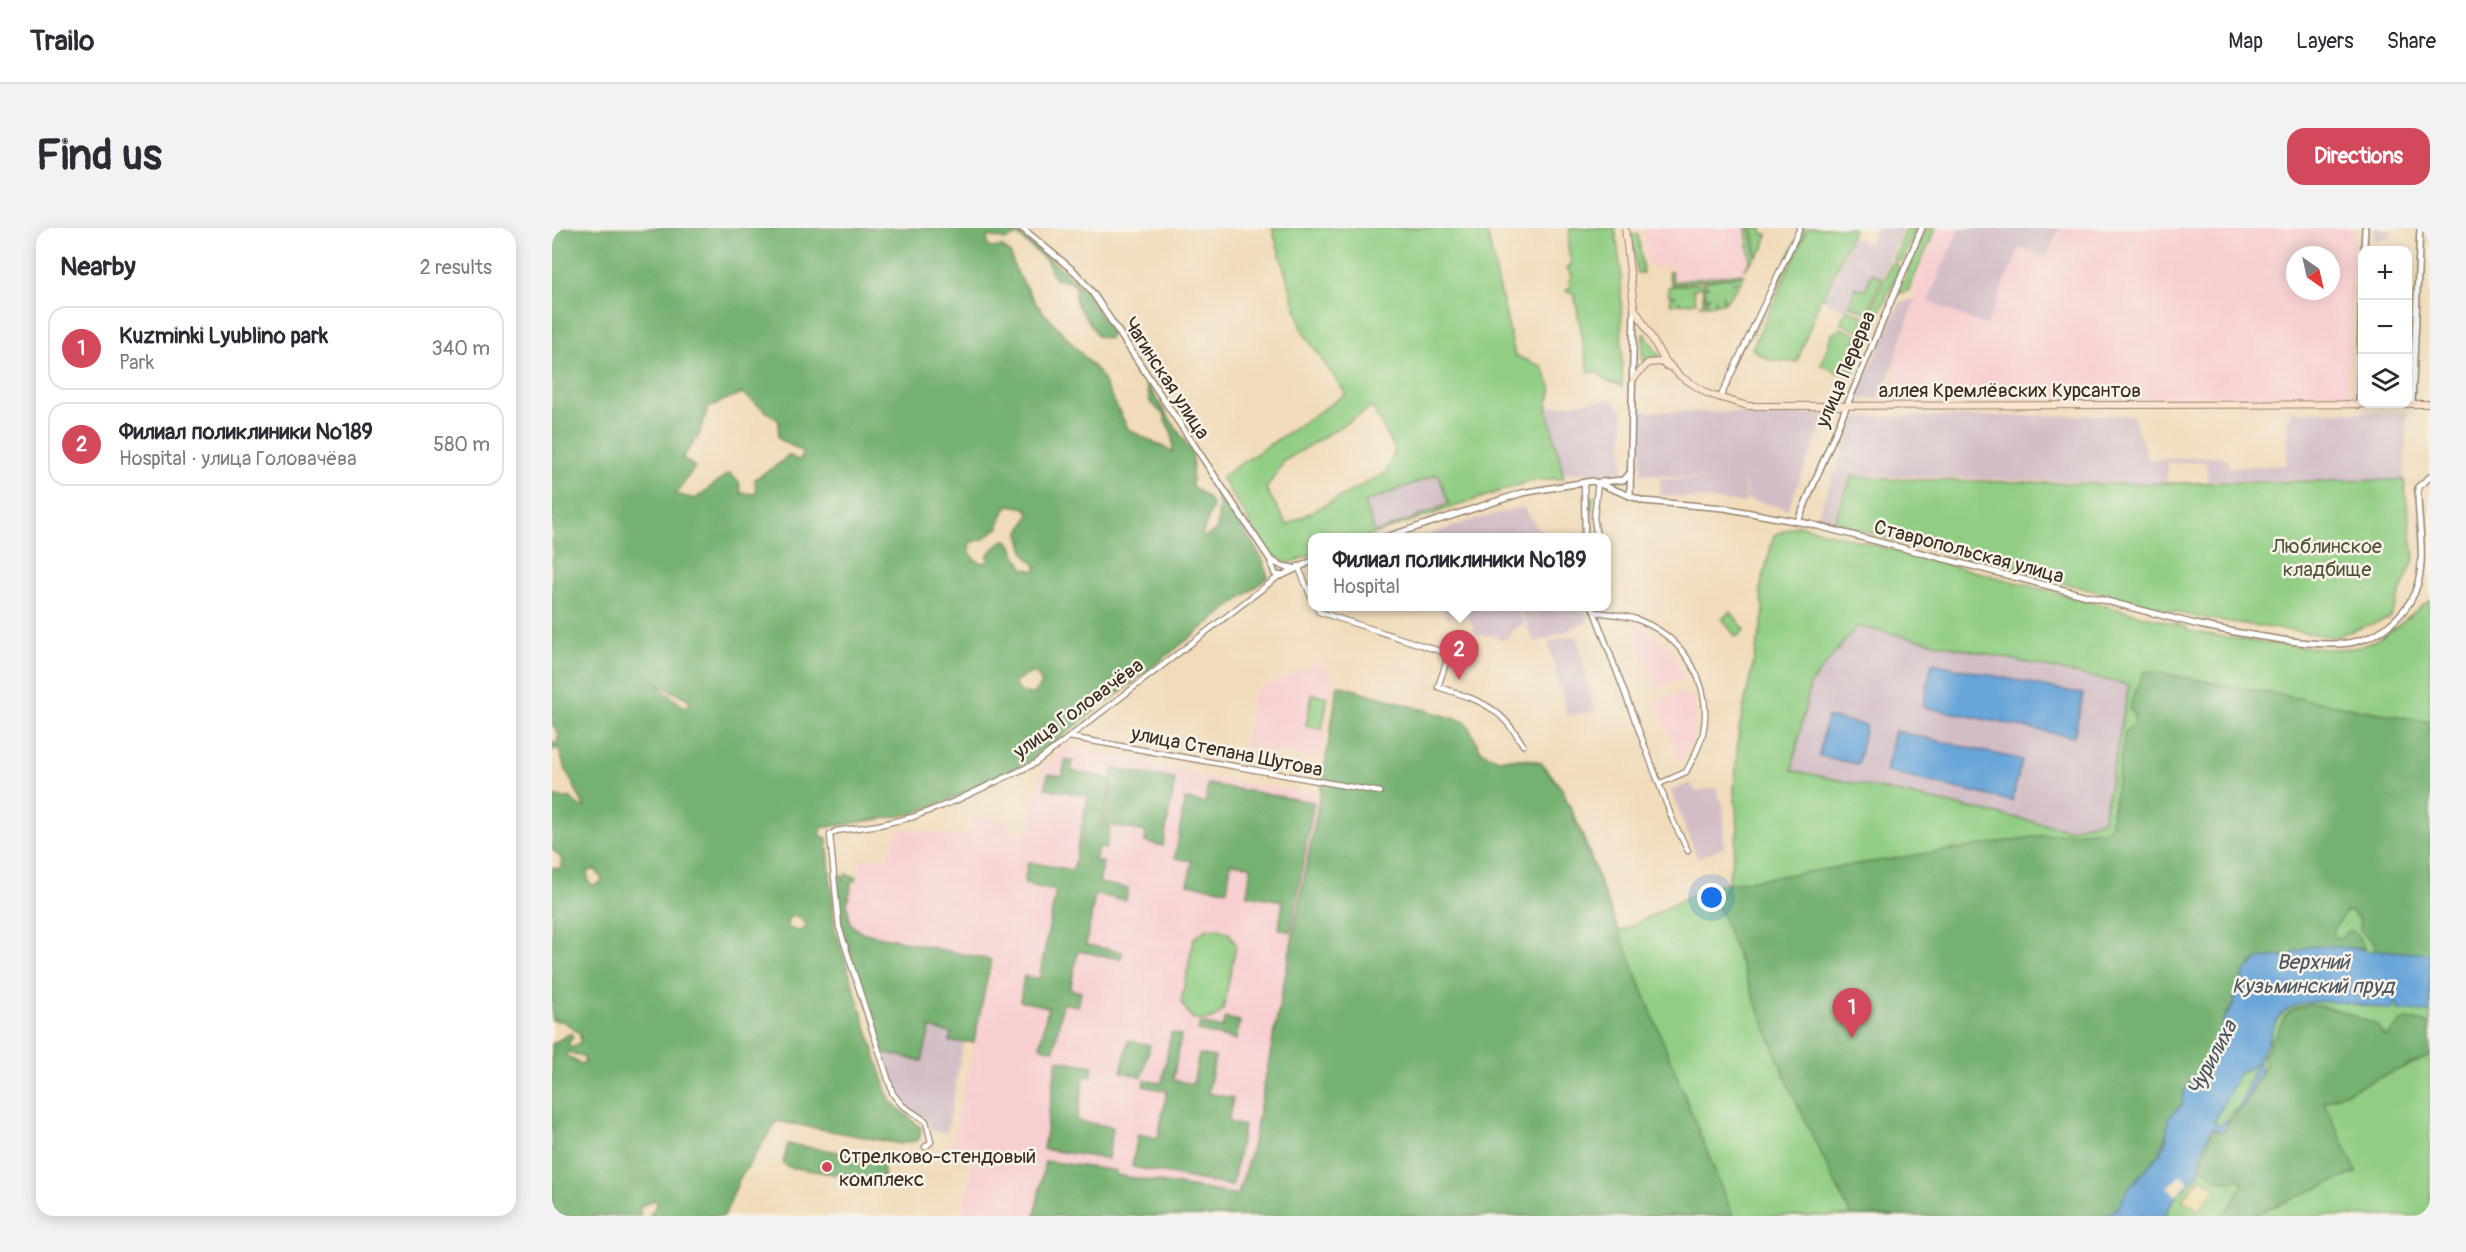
<!DOCTYPE html>
<html lang="en">
<head>
<meta charset="utf-8">
<style>
	:root { --surface:#fff; --page:#f2f2f3; --text:#2b2b33; --muted:#7c7c81; --line:#e1e1e2; --accent:#d1495b }
	body { margin:0; font-family:Pangolin,sans-serif; background:var(--page); color:var(--text) }
	.controls { position:absolute; right:18px; top:18px; display:grid; overflow:hidden; border-radius:12px; box-shadow:0 3px 15px #0003 }
	.controls button { width:54px; height:54px; display:grid; place-items:center; padding:0; border:0; border-bottom:2px solid var(--line); background:var(--surface); color:var(--text); font:30px sans-serif }
	.compass { position:absolute; left:1734px; top:18px; width:54px; height:54px; border-radius:50%; background:var(--surface); box-shadow:0 3px 15px #0003; rotate:146deg }
	.you { position:absolute; left:1160px; top:670px; width:21px; height:21px; margin:-15px; border:4px solid #fff; border-radius:50%; background:#1a73e8; box-shadow:0 0 0 9px #1a73e833 }
	.badge { display:grid; place-items:center; width:39px; height:39px; border-radius:50%; background:var(--accent); color:#fff; font-size:20px; font-weight:700 }
	.pin { position:absolute; translate:-50% -50px; filter:drop-shadow(0 2px 3px #0008) }
	.pin::after { content:''; position:absolute; top:32px; width:21px; height:18px; background:inherit; clip-path:polygon(0 0,100% 0,50% 100%) }
	.popup { position:absolute; left:756px; top:305px; width:303px; height:78px; box-sizing:border-box; display:grid; place-content:center; border-radius:12px; background:var(--surface); filter:drop-shadow(0 2px 4px #0005); font-size:20px; white-space:nowrap; color:var(--muted) }
	.popup b { font-size:22px; color:var(--text) }
	.popup::after { content:''; position:absolute; left:50%; top:100%; margin-left:-12px; border:12px solid transparent; border-top-color:var(--surface) }
	.list { margin:0; padding:0; list-style:none }
	h2 { display:flex; justify-content:space-between; align-items:center; height:78px; margin:0; padding:0 24px; font-size:26px }
	h2 small { font-size:20px; font-weight:400; color:var(--muted) }
	.list li { display:grid; grid-template-columns:39px 1fr auto; gap:18px; align-items:center; box-sizing:border-box; height:84px; margin:0 12px 12px; padding:0 12px; border:2px solid var(--line); border-radius:18px }
	.list b { display:block; font-size:22px; white-space:nowrap }
	.list p { margin:0; font-size:20px; white-space:nowrap; color:var(--muted) }
	.list em { font-size:20px; font-style:normal; color:var(--muted) }
	.icon { flex:none; width:33px; height:33px; fill:none; stroke:currentColor; stroke-width:2; stroke-linecap:round; stroke-linejoin:round }
	.map { position:relative; flex:none; width:1878px; height:988px; overflow:hidden; border-radius:18px }
	header { display:flex; align-items:center; gap:36px; box-sizing:border-box; height:84px; padding:0 30px; background:var(--surface); border-bottom:2px solid var(--line) }
	header strong { font-size:28px }
	nav { display:flex; gap:33px; margin-inline-start:auto; font-size:21px }
	.intro { display:flex; align-items:center; justify-content:space-between; box-sizing:border-box; height:144px; padding:0 36px }
	h1 { margin:0; font-size:42px }
	.button { padding:15px 27px; border-radius:18px; background:var(--accent); color:#fff; font-size:21px; font-weight:700 }
	main { display:flex; gap:36px; padding:0 36px }
	aside { flex:1; background:var(--surface); border-radius:18px; box-shadow:0 3px 15px #0003 }
	.map>svg:first-child { display:block }
</style>
</head>
<body>
<header>
<strong>Trailo</strong>
<nav><a>Map</a><a>Layers</a><a>Share</a></nav>
</header>
<div class="intro"><h1>Find us</h1><a class="button">Directions</a></div>
<main>
<aside>
<h2>Nearby<small>2 results</small></h2>
<ul class="list">
<li><span class="badge">1</span><div><b>Kuzminki Lyublino park</b><p>Park</p></div><em>340 m</em></li>
<li><span class="badge">2</span><div><b>Филиал поликлиники №189</b><p>Hospital · улица Головачёва</p></div><em>580 m</em></li>
</ul>
</aside>
<div class="map">
<svg width="1878" height="988" viewBox="0 0 1878 988">
	<rect width="100%" height="100%" fill="#f7f3e8"/>
	<filter id="ink" filterUnits="userSpaceOnUse"><feTurbulence type="fractalNoise" baseFrequency=".0167" numOctaves="2"/><feDisplacementMap in="SourceGraphic" scale="12" xChannelSelector="R" yChannelSelector="G"/><feConvolveMatrix kernelMatrix="1 2 1 2 8 2 1 2 1" color-interpolation-filters="sRGB"/></filter>
	<filter id="wash" filterUnits="userSpaceOnUse"><feTurbulence type="fractalNoise" baseFrequency=".008" numOctaves="4" result="noise"/><feDisplacementMap in="SourceGraphic" scale="24" xChannelSelector="R" yChannelSelector="G"/><feGaussianBlur stdDeviation="1.35" result="paint"/><feColorMatrix in="noise" values="0 0 0 0 0 0 0 0 0 0 0 0 0 0 0 0 0 1.4 0 .05"/><feComposite in="paint" operator="in"/></filter>
	<g filter="url(#wash)">
		<rect width="100%" height="100%" fill="#f1dbbb"/>
		<g fill="#f7cfd0" fill-rule="evenodd">
			<polygon points="1090,0 1194,0 1199,32 1188,45 1121,54 1119,37 1096,39"/>
			<path d="M1386,0H1803L1796,169L1338,171L1344,133L1364,68L1360,61ZM1743,27H1779V63H1743Z"/>
			<polygon points="1086,396 1118,420 1133,450 1105,461 1084,413 1082,403"/>
			<polygon points="768,433 782,450 769,531 692,518 702,463"/>
			<polygon points="1127,464 1138,467 1144,481 1142,508 1128,534 1105,474"/>
			<polygon points="516,518 659,550 768,567 701,916 686,967 563,947 564,943 493,933 483,988 410,988 422,928 398,922 441,733 304,707 298,696 295,675 306,651 309,629 329,632 337,628 344,604 352,600 409,608 418,605 422,587 455,594 455,600 475,605 492,534 502,536 503,526"/>
		</g>
		<g fill="#d2bdc5">
			<polygon points="1324,0 1351,0 1330,50 1320,46 1313,63 1304,59 1295,83 1273,74 1300,9 1317,16"/>
			<polygon points="1407,0 1507,0 1494,30 1468,19 1434,98 1376,73"/>
			<polygon points="1822,0 1840,0 1840,9 1822,12"/>
			<polygon points="1363,71 1336,153 1332,154 1327,171 1307,171 1305,167 1308,161 1348,75"/>
			<polygon points="1059,171 1071,183 1071,245 1011,245 995,179"/>
			<polygon points="1090,183 1270,186 1273,189 1236,281 1195,271 1194,258 1189,251 1193,259 1194,275 1108,267 1108,251 1156,251 1089,246"/>
			<polygon points="1739,183 1855,185 1852,252 1656,253 1654,234 1616,235 1614,256 1299,247 1281,292 1265,288 1305,189 1581,187 1596,232 1670,228 1670,232 1675,232 1677,239 1735,237 1736,190"/>
			<polygon points="886,246 898,276 823,305 812,275"/>
			<polygon points="971,279 993,309 870,309 911,295"/>
			<polygon points="889,379 963,379 973,395 958,404 959,408 948,413 945,408 925,407 912,382 895,390"/>
			<polygon points="967,379 1030,379 1036,394 983,415"/>
			<polygon points="1305,398 1577,457 1551,592 1516,601 1240,542 1258,456"/>
			<polygon points="1025,407 1042,483 1015,488 996,414"/>
			<polygon points="1139,555 1143,564 1164,560 1172,579 1172,619 1145,630 1119,562"/>
			<polygon points="378,800 400,805 398,814 411,815 395,905 378,902 378,896 373,890 342,866 331,824 370,833"/>
		</g>
		<g fill="#91ce83" stroke="#667c50" stroke-width="1.5" fill-rule="evenodd">
			<path d="M720,0H934L963,128L990,138L1000,161L995,179L1012,250L978,253L813,309L760,310V327L737,335L719,327L669,249L794,166L751,104ZM820,179L843,222L834,245L735,297L714,261L732,233ZM886,246L897,276L823,305L812,275Z"/>
			<polygon points="1018,0 1063,0 1069,42 1070,159 1063,155 1056,154 1045,144 1037,145 1022,65 1014,63 1019,58 1017,53 1020,47 1015,40 1019,36 1016,19"/>
			<polygon points="1194,0 1199,0 1203,28 1192,43 1198,32"/>
			<polygon points="1201,0 1210,0 1211,6 1215,6 1212,20 1205,28"/>
			<polygon points="1250,0 1253,0 1249,12 1199,109"/>
			<polygon points="1256,0 1302,0 1272,70 1269,69 1245,134 1217,132 1200,121"/>
			<polygon points="1355,0 1364,0 1351,32 1346,33 1341,31"/>
			<polygon points="1375,0 1384,0 1356,63 1346,66"/>
			<polygon points="1086,6 1091,45 1085,45 1079,7"/>
			<polygon points="1340,34 1346,37 1347,41 1327,86 1317,86"/>
			<polygon points="1119,43 1121,54 1189,45 1189,47 1120,57 1116,45"/>
			<polygon points="1320,45 1330,50 1315,85 1297,77 1304,59 1313,62"/>
			<polygon points="1192,47 1190,53 1178,55 1189,54 1173,75 1170,66 1171,75 1166,76 1163,71 1163,76 1156,77 1155,72 1159,68 1155,70 1153,60 1157,58 1153,58 1153,54"/>
			<polygon points="1151,55 1154,77 1148,77 1151,74 1151,59 1141,61 1144,74 1128,76 1127,72 1127,76 1119,76 1118,71 1123,68 1117,68 1116,59"/>
			<polygon points="1295,81 1313,89 1308,103 1288,95"/>
			<polygon points="1289,100 1306,107 1292,147 1269,137 1280,106"/>
			<polygon points="1091,106 1093,106 1108,129 1090,133"/>
			<polygon points="1308,107 1316,111 1299,149 1295,148"/>
			<polygon points="1300,248 1340,251 1552,256 1852,252 1862,331 1838,390 1782,409 1644,389 1327,308 1282,293"/>
			<path d="M1246,297L1634,399L1637,403C1672,409 1780,428 1810,418C1836,409 1856,388 1878,372V988H483L493,933L564,943V947L686,967L701,916L768,567L786,457L914,494C918,502 922,515 929,522C944,540 974,523 990,537C1023,564 1047,661 1067,704L1158,658L1176,655L1186,601L1182,563L1187,501L1212,385L1208,362L1222,307ZM1305,398L1577,457L1551,592L1516,601L1240,542L1258,456Z"/>
			<polygon points="1179,384 1193,402 1184,409 1170,391"/>
			<polygon points="760,466 776,469 770,501 754,498"/>
			<path d="M664,700L677,705L684,717L671,782C662,793 652,795 640,790L629,774L642,710L655,701Z"/>
		</g>
		<g fill="#74b171" stroke="#586e48" stroke-width="1.5" fill-rule="evenodd">
			<path d="M0,0H461L519,49L534,65L560,105L556,111L545,108C540,92 517,78 524,60L520,54L503,51L494,32L465,7L454,12L436,8L435,16L438,20L451,19L459,27L463,41L485,77L547,145L577,202L621,224L620,205L613,193V188L598,174L594,155L641,226L640,258L656,270L661,278L650,307L653,309L665,301L667,277L662,258L710,330L716,349L555,474L543,467L539,470L543,483L479,532L401,570L360,586L269,600V608L275,610L283,701L338,873L369,900L367,912L349,916L225,893L188,950L172,988H97L106,976L102,972L89,978L87,984L90,988H0V816L19,805L21,809L16,816L20,820L28,814V806L11,793L0,792V639L5,641L10,639L9,630L0,621V569L19,570L27,579L32,578L14,542L6,520L0,522V514L5,516L7,506L0,496ZM190,165L227,193L226,210L251,224L248,233L236,227L227,236L203,251L204,266L189,265L187,254L177,245L143,271L124,266L143,239L130,230L147,207L156,179ZM457,277L474,280L477,287L467,306L473,326L485,339L482,343L471,340L457,313L451,312L436,326V334L429,335L422,331L417,321L420,314L431,311L447,299L449,288ZM479,445L485,446L490,456L482,466C471,466 465,464 462,454ZM102,455L137,471V477L132,479ZM39,642H44L50,651L48,655L41,657L37,655L35,645ZM245,688L254,696L253,701L246,703L236,700L235,693L238,689ZM14,824L31,828L33,833L29,836L14,828Z"/>
			<polygon points="1033,265 1041,269 1039,291 1041,309 1036,309"/>
			<polygon points="1597,443 1878,494 1878,726 1825,723 1822,715 1808,702 1808,692 1799,683 1793,685 1781,703 1782,708 1787,711 1798,702 1803,704 1813,720 1780,721 1758,718 1738,727 1707,731 1699,736 1689,751 1681,778 1674,786 1665,821 1639,852 1629,878 1620,886 1608,925 1576,961 1566,980 1553,988 1299,988 1238,861 1164,673 1176,656 1494,607 1554,602 1558,599 1573,504 1582,496 1583,487 1577,480 1591,445"/>
			<polygon points="786,457 914,494 929,523 946,531 970,531 989,535 1010,561 1181,988 483,988 493,933 564,943 564,947 686,967 701,916 768,567"/>
			<polygon points="514,531 521,533 519,543 559,551 549,597 558,599 554,621 546,619 543,633 551,634 547,655 576,660 574,672 543,667 534,717 570,724 569,731 526,723 518,761 529,764 526,778 511,775 502,822 488,819 496,779 468,773 472,748 487,751 504,663 472,656 476,634 521,642 536,568 493,560 496,546 510,548"/>
			<polygon points="562,541 623,551 611,618 593,614 594,604 552,596"/>
			<polygon points="656,556 762,574 739,704 727,701 731,673 695,667 699,638 679,635 675,662 636,656 640,633 623,630 633,571 653,575"/>
			<polygon points="294,646 305,649 303,653 298,654 299,661 295,674 298,695 308,704 439,732 422,814 398,814 399,805 378,800 370,833 331,824 320,788 321,785 317,781 289,698 284,647 290,647 291,652"/>
			<path d="M1756,777C1781,778 1802,788 1825,797L1830,806L1836,808C1849,789 1857,788 1878,797V828L1772,874L1805,944L1699,988H1667L1678,979L1691,956L1689,952L1667,953L1648,939L1660,902L1667,903L1692,879L1714,835L1709,829L1716,821L1718,812C1736,799 1720,786 1756,777Z"/>
			<polygon points="673,790 688,793 684,812 646,803 648,795 670,800"/>
			<polygon points="619,805 629,807 621,852 641,856 647,826 663,829 656,865 681,870 676,894 692,898 680,958 580,939 586,906 606,910 615,863 591,858 593,852 610,855"/>
			<polygon points="577,812 598,817 590,849 569,844"/>
			<polygon points="505,832 541,838 539,849 532,848 525,893 561,899 556,931 491,921"/>
			<polygon points="236,916 330,931 333,949 326,953 236,939 231,935"/>
		</g>
		<polygon fill="#eeda9e" stroke="#94825e" stroke-width="1.5" points="1649,950 1665,960 1646,982 1630,971"/>
		<g fill="#68a5d9" stroke="#52687c" stroke-width="1.5" fill-rule="evenodd">
			<polygon points="1380,435 1531,466 1522,509 1371,479"/>
			<polygon points="1275,489 1314,497 1306,536 1267,528"/>
			<polygon points="1343,503 1470,532 1460,573 1334,544"/>
			<path d="M1758,718C1772,719 1809,718 1818,724L1823,722L1878,726V784L1846,782L1847,778L1843,775L1840,782C1810,778 1750,762 1728,788C1718,801 1717,817 1707,829L1708,844L1691,878L1677,889L1672,903L1660,900L1650,923L1647,946L1624,968L1612,988H1553L1566,980L1576,961L1608,925L1614,913L1616,890L1629,878L1632,863L1639,852L1665,821L1671,792L1681,778L1693,743L1707,731L1738,727ZM1705,832L1689,876L1669,897L1662,894L1688,844L1697,841Z"/>
		</g>
		<polygon fill="#f1dbbb" points="1629,947 1637,954 1624,968 1615,959"/>
	</g>
	<g filter="url(#ink)">
		<g fill="none" stroke-linecap="round" stroke-linejoin="round">
			<defs>
				<g id="minor">
					<polyline points="1168,170 1248,0"/>
					<polyline points="1032,254 1033,310"/>
					<polyline points="1045,310 1042,290 1046,254"/>
					<polyline points="1054,336 1054,343"/>
					<polyline points="746,338 760,371"/>
					<path d="M764,378L767,384L897,426L886,459C926,472 948,477 971,517"/>
					<polyline points="1040,378 1121,593 1136,623"/>
					<path d="M1043,384C1057,386 1076,387 1089,393C1133,411 1161,457 1151,505C1148,519 1140,532 1134,544L1109,555"/>
					<polyline points="517,509 828,564"/>
					<polyline points="373,919 379,914 374,893 350,877 341,866 287,699 278,607 284,603 327,597 361,589 403,573 482,536 727,348"/>
				</g>
				<g id="tertiary">
					<polyline points="470,0 523,44 540,64 718,331 723,346 729,348 760,333"/>
					<polyline points="1812,22 1813,0"/>
					<polyline points="1860,176 1868,0"/>
					<polyline points="1807,177 1810,57"/>
					<polyline points="1048,254 1072,252 1079,244"/>
					<polyline points="1078,268 1082,81"/>
					<polyline points="1246,293 1370,0"/>
					<path d="M831,310L970,265L1040,253L1091,273L1172,280L1258,296L1647,397C1682,404 1768,422 1802,414C1831,408 1858,384 1866,355C1874,324 1865,290 1866,259L1878,249"/>
					<polyline points="719,332 730,338 741,340"/>
				</g>
				<g id="secondary">
					<polyline points="1073,0 1082,79 1111,130 1128,148 1156,166 1196,178 1878,176"/>
					<polyline points="1081,151 1096,135 1108,134 1117,139"/>
				</g>
			</defs>
			<use href="#minor" stroke="#96826c" stroke-width="7"/>
			<use href="#tertiary" stroke="#96826c" stroke-width="8"/>
			<use href="#secondary" stroke="#96826c" stroke-width="8"/>
			<use href="#minor" stroke="#fff" stroke-width="4.5"/>
			<use href="#tertiary" stroke="#fff" stroke-width="5"/>
			<use href="#secondary" stroke="#fce5d0" stroke-width="6"/>
		</g>
	</g>
	<circle fill="#d1495b" stroke="#f7f3e8" stroke-width="2" cx="275" cy="939" r="6"/>
	<g text-anchor="middle" stroke-width="5" stroke-linejoin="round" paint-order="stroke">
		<g font-size="20" fill="#3b2a1e" stroke="#f7f3e8">
			<text transform="translate(1293 141) rotate(-67)" y="7">улица Перерва</text>
			<text transform="translate(615 150) rotate(57)" y="7">Чагинская улица</text>
			<text x="1458" y="169">аллея Кремлёвских Курсантов</text>
			<text transform="translate(1417 323) rotate(15)" y="7">Ставропольская улица</text>
			<text transform="translate(526 480) rotate(-36)" y="7">улица Головачёва</text>
			<text transform="translate(675 523) rotate(11)" y="7">улица Степана Шутова</text>
		</g>
		<g font-size="20" fill="#505337" stroke="#f7f3e8">
			<text x="1775" y="325">Люблинское<tspan x="1775" dy="23">кладбище</tspan></text>
		</g>
		<g font-size="20" fill="#3b2a1e" stroke="#f7f3e8" text-anchor="start">
			<text x="287" y="935">Стрелково-стендовый<tspan x="287" dy="23">комплекс</tspan></text>
		</g>
		<g font-size="21" font-style="italic" fill="#4b555f" stroke="#f7f3e8">
			<text x="1761" y="741">Верхний<tspan x="1761" dy="24">Кузьминский пруд</tspan></text>
			<text transform="translate(1660 830) rotate(-62)" y="7">Чурилиха</text>
		</g>
	</g>
</svg>
<div class="controls">
<button>+</button>
<button>−</button>
<button><svg class="icon" aria-label="layers" viewBox="0 0 24 24"><path d="M12 4l9 5-9 5-9-5zM3 14l9 5 9-5"/></svg></button>
</div>
<svg class="compass" viewBox="-18 -18 36 36"><path d="M0-13l5 13h-10z" fill="#e53935"/><path d="M0 13l5-13h-10z" fill="#7c7c81"/></svg>
<div class="you"></div>
<div class="pin badge" style="left:1300px;top:810px">1</div>
<div class="pin badge" style="left:907px;top:452px">2</div>
<div class="popup"><b>Филиал поликлиники №189</b>Hospital</div>
</div>
</main>
</body>
</html>
